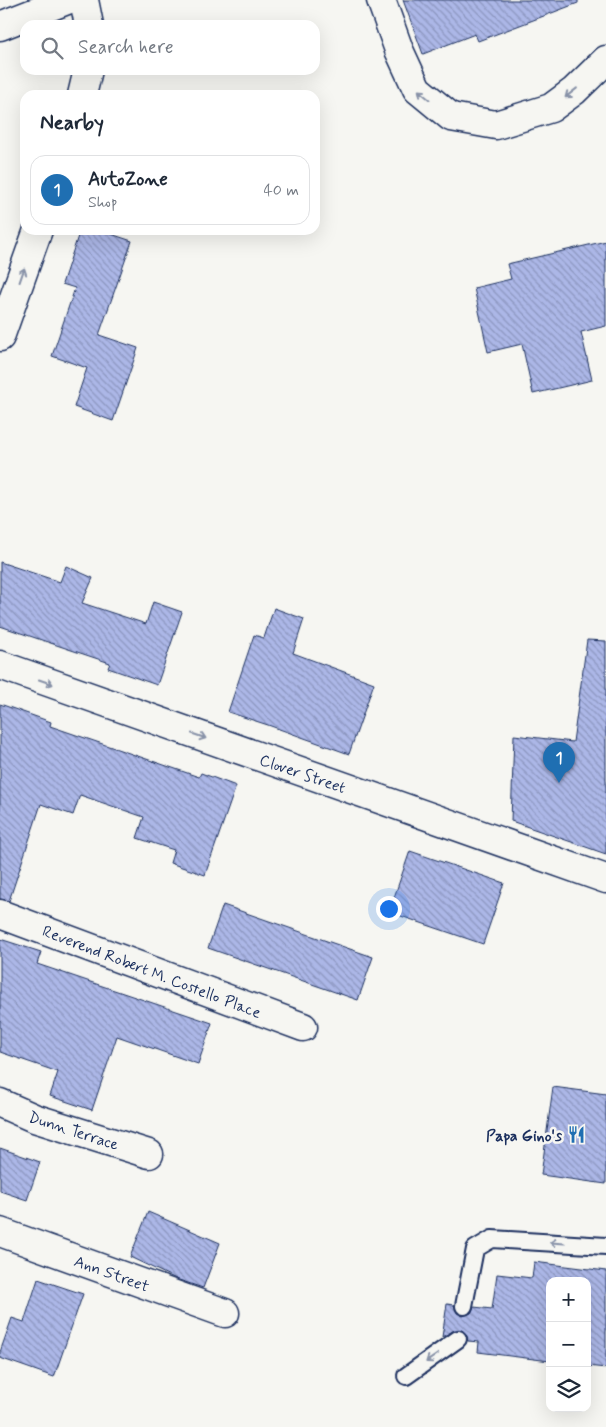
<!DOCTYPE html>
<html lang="en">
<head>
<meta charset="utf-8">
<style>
	:root { --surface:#fff; --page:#f2f2f3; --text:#1f2937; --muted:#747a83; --line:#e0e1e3; --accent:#1f6fb2 }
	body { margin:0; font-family:Mynerve,sans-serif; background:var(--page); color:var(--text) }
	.controls { position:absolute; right:15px; bottom:15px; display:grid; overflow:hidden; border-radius:10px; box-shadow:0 5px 20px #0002 }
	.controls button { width:45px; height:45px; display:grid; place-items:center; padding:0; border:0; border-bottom:1px solid var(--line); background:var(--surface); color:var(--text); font:25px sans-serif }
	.you { position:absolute; left:388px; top:908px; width:18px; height:18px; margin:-12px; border:4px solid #fff; border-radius:50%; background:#1a73e8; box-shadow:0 0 0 8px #1a73e833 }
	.badge { display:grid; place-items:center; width:32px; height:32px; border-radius:50%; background:var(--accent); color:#fff; font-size:16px; font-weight:700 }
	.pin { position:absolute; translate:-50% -41px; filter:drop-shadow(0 1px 2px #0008) }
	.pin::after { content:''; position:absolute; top:26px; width:18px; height:15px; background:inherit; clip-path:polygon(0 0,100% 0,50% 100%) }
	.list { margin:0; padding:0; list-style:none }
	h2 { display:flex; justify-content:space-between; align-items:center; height:65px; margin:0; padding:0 20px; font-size:21px }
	h2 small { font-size:16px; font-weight:400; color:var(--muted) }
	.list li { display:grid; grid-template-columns:32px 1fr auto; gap:15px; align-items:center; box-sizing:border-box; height:70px; margin:0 10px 10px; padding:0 10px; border:1px solid var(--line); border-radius:15px }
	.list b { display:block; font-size:19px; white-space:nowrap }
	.list p { margin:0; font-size:16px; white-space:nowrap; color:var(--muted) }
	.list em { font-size:16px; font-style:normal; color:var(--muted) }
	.icon { flex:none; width:28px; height:28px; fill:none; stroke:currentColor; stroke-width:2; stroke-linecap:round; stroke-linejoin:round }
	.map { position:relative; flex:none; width:606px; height:1427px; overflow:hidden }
	.search { position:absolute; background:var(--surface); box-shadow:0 5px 20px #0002; left:20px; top:20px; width:300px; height:55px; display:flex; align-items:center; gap:12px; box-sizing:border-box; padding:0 18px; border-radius:15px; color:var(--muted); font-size:19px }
	.panel { position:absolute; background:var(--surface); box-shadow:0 5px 20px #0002; left:20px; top:90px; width:300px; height:145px; border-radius:15px }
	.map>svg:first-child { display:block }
</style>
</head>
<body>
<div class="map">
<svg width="606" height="1427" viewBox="0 0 606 1427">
	<defs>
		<pattern id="building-back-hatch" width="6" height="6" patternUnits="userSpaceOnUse" patternTransform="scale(1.25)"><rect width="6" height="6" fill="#acb7e7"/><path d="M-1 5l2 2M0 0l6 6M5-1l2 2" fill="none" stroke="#8b95be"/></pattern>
	</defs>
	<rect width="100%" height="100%" fill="#f6f6f2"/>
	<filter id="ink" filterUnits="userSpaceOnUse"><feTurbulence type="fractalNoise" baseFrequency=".02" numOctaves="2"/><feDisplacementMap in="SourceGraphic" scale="10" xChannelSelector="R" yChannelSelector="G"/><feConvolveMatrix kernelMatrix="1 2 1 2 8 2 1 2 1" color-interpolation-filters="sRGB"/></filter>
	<g filter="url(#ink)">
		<g fill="url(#building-back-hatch)" stroke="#1b2f5e">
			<polygon points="403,0 578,0 578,3 478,41 475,34 423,54"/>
			<polygon points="80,230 99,230 132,241 99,335 138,348 113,421 74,407 87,368 52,356 75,288 62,284"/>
			<polygon points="606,241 606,326 581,332 592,380 533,394 522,344 488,352 474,288 511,279 507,264"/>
			<polygon points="0,562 60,582 66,566 93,578 82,603 146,624 153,602 182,612 157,685 108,668 110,663 0,626"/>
			<polygon points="274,608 304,619 293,653 374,683 349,754 268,725 228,712 254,635 264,638"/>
			<polygon points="587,640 606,641 606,854 511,821 514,735 573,742"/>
			<polygon points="0,704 51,722 50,726 199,777 201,773 236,786 205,875 170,863 174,850 137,838 144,817 80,795 73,815 41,804 9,901 0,899"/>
			<polygon points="410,851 504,883 483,944 389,912"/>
			<polygon points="223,905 373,957 358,1000 208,948"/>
			<polygon points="0,939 41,952 37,964 212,1023 198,1064 117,1036 92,1110 50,1096 58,1072 0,1052"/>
			<polygon points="553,1087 606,1094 606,1184 541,1175"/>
			<polygon points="0,1148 40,1162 27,1200 0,1191"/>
			<polygon points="148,1212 220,1243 203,1288 176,1279 130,1257"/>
			<polygon points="534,1262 606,1271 606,1368 587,1366 587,1281 550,1281 550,1361 478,1352 479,1342 468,1341 466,1334 462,1330 453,1331 442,1337 447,1304 454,1305 457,1313 463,1316 471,1313 474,1307 492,1309 497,1274 532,1278"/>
			<polygon points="38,1279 83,1294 54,1377 0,1358 0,1352 12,1318 24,1322"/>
		</g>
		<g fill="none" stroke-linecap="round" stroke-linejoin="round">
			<defs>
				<g id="service">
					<polyline points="464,1306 475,1249 492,1239 606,1246"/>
					<polyline points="406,1376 458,1339"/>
				</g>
				<g id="minor">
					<polyline points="84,0 89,25"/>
					<polyline points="381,0 399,50 417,89 451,117 496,125 551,108 574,91 606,60"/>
					<polyline points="82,95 88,70"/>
					<polyline points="0,337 38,230"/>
					<polyline points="0,665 606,879"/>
					<polyline points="0,914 303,1027"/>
					<polyline points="0,1103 34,1118 149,1154"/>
					<polyline points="0,1232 225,1313"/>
				</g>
				<polyline id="secondary" points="0,26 67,0"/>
			</defs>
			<use href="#service" stroke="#1b2f5e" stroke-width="20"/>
			<use href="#minor" stroke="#1b2f5e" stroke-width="31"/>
			<use href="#secondary" stroke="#1b2f5e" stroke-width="31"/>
			<use href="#service" stroke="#f6f6f2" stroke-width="16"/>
			<use href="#minor" stroke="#f6f6f2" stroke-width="28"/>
			<use href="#secondary" stroke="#f6f6f2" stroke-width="28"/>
		</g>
		<defs><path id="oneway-shaft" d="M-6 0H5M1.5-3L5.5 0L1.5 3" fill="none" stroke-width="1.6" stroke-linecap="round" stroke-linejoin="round" transform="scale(1.25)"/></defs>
		<g stroke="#8892a8">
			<use href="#oneway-shaft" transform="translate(571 93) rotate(142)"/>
			<use href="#oneway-shaft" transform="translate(424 95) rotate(-140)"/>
			<use href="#oneway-shaft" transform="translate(22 275) rotate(-71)"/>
			<use href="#oneway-shaft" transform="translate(46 682) rotate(19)"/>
			<use href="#oneway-shaft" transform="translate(199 736) rotate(19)"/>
			<use href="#oneway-shaft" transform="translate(557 1243) rotate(-176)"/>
			<use href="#oneway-shaft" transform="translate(432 1358) rotate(145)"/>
		</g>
	</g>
	<defs>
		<symbol id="restaurant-bare" viewBox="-9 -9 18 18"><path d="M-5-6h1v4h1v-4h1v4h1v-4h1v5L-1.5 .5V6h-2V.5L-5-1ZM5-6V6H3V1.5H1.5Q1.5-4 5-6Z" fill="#1f6fb2" stroke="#f6f6f2" stroke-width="2.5" paint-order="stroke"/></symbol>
	</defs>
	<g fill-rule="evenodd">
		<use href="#restaurant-bare" x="564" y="1122" width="25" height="25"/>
	</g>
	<g text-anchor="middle" stroke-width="5" stroke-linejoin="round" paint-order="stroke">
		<g font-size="16" fill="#1b2f5e" stroke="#f6f6f2">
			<text transform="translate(303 773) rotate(19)" y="6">Clover Street</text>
			<text transform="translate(152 971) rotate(21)" y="6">Reverend Robert M. Costello Place</text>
			<text transform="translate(74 1130) rotate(18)" y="6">Dunn Terrace</text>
			<text transform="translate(112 1273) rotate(20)" y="6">Ann Street</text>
		</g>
		<g font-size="16" font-weight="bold" fill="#1b2f5e" stroke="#f6f6f2" text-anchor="end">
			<text x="562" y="1141">Papa Gino's</text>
		</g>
	</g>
</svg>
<div class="controls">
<button>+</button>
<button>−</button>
<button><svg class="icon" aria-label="layers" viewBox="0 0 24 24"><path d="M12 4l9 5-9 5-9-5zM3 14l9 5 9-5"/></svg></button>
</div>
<div class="you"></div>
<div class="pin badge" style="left:559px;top:783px">1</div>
<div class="search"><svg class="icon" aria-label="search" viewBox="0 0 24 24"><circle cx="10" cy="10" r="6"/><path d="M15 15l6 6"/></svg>Search here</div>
<section class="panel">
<h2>Nearby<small></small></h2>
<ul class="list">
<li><span class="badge">1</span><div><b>AutoZone</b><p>Shop</p></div><em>40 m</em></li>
</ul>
</section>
</div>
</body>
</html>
